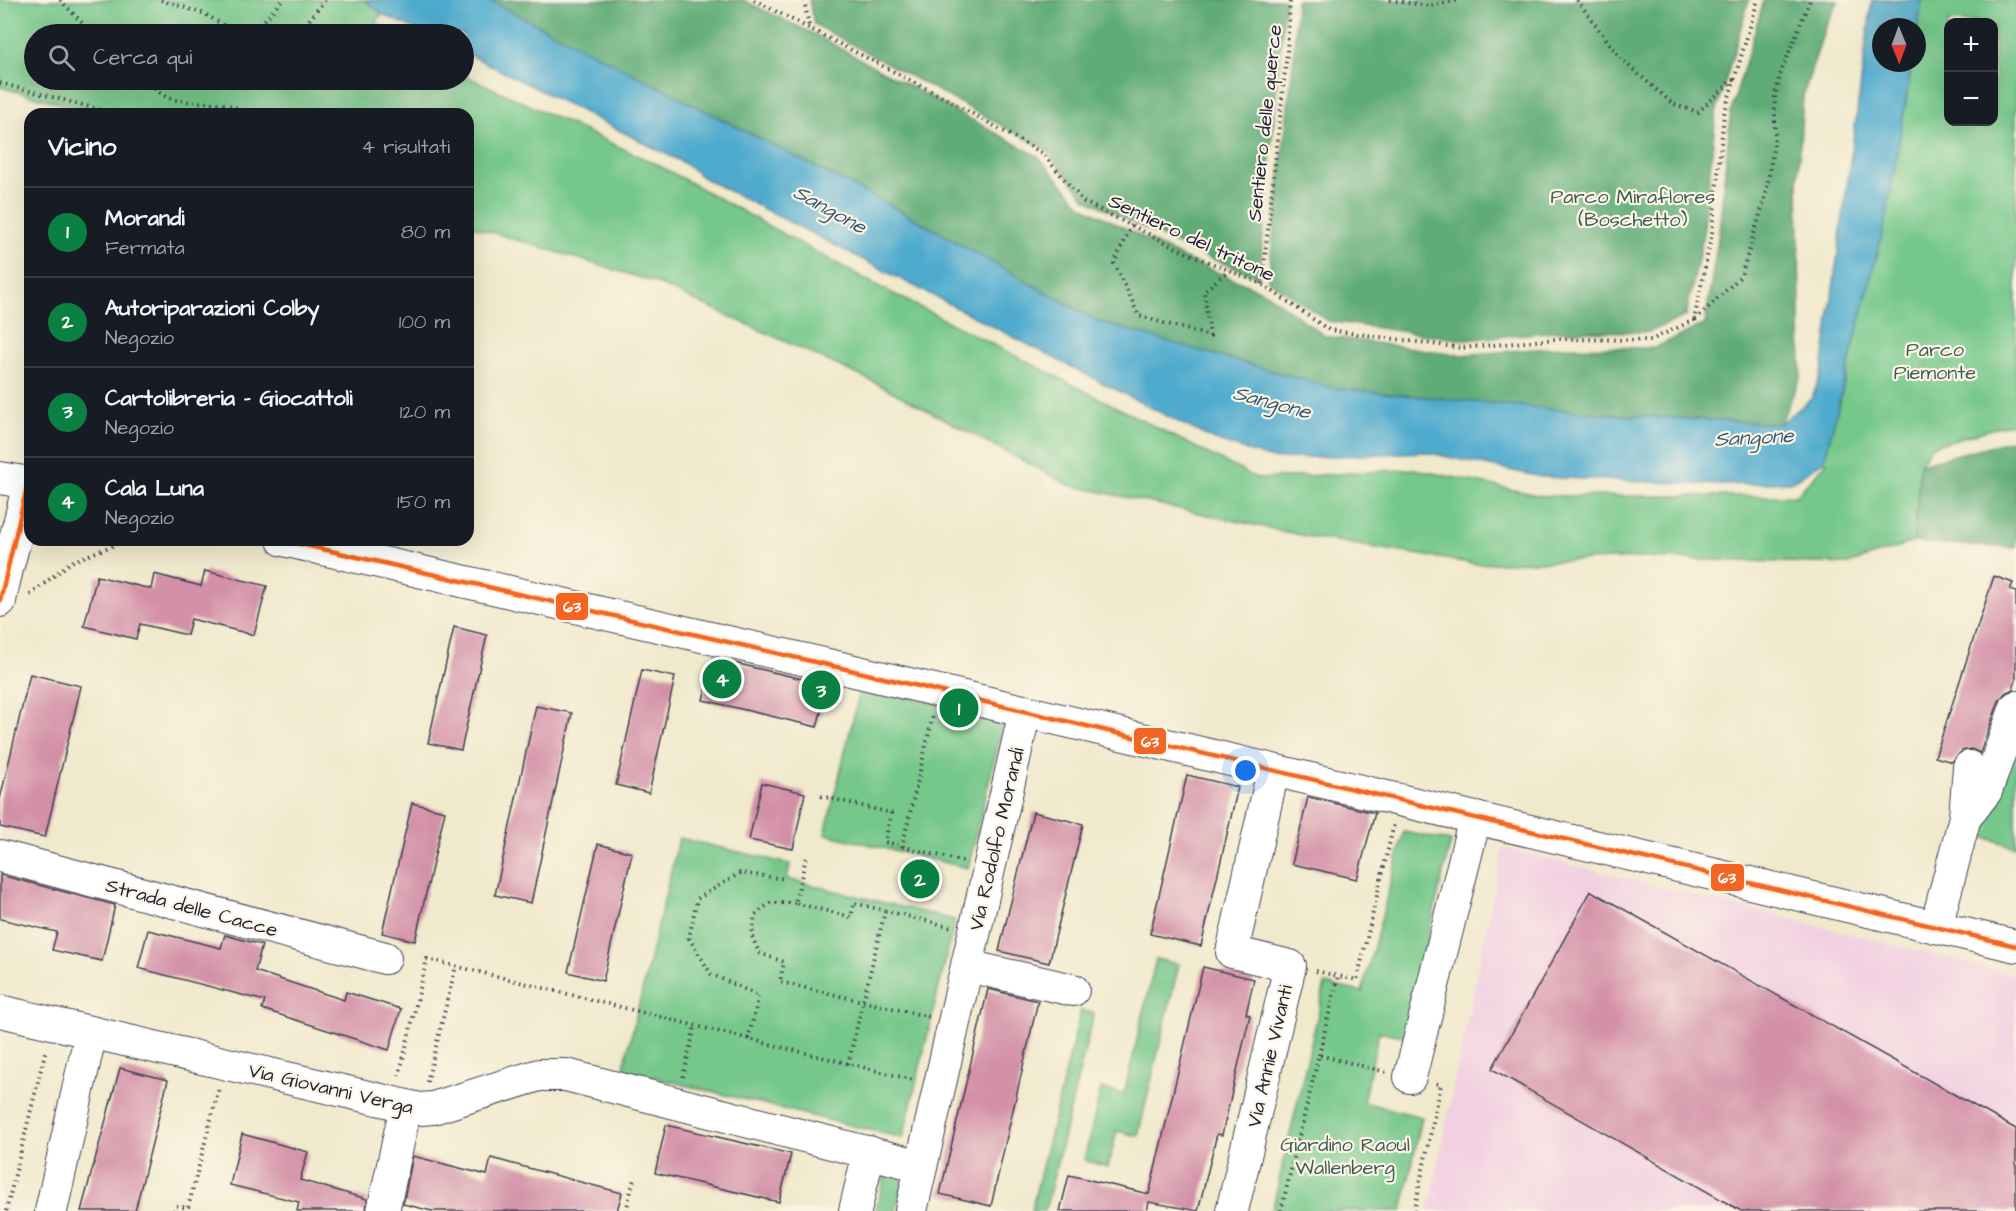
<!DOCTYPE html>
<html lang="it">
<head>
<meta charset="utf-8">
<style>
	:root { --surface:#171b24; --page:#242831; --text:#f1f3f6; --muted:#9ea1a6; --line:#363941; --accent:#0b8043 }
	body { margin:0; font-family:"Architects Daughter",sans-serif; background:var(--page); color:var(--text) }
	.controls { position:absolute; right:18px; top:18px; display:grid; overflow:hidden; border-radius:12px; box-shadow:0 6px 24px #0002 }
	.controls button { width:54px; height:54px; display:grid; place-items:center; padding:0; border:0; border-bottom:2px solid var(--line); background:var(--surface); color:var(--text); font:30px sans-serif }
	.compass { position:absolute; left:1872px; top:18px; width:54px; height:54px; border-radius:50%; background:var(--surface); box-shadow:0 6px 24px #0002; rotate:179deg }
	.you { position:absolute; left:1246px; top:771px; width:21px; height:21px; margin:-15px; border:4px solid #fff; border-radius:50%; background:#1a73e8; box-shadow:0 0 0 9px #1a73e833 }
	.badge { display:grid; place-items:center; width:39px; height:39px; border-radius:50%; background:var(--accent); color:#fff; font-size:20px; font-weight:700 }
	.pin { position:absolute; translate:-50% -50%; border:3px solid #fff; box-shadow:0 2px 6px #0006 }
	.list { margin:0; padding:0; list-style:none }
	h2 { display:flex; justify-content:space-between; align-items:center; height:78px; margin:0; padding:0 24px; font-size:26px }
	h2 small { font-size:20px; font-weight:400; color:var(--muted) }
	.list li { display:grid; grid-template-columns:39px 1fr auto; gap:18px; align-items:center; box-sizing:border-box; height:90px; padding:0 24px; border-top:2px solid var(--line) }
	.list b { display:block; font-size:22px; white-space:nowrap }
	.list p { margin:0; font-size:20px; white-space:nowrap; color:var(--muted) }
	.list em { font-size:20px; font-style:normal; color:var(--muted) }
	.icon { flex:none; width:33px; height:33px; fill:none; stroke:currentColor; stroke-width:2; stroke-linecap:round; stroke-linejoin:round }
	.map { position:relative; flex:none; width:2016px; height:1211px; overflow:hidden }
	.search { position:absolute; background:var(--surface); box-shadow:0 6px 24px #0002; left:24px; top:24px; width:450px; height:66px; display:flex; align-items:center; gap:15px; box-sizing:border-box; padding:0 21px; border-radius:33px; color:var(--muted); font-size:22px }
	.panel { position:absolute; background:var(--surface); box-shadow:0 6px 24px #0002; left:24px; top:108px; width:450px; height:438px; border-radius:18px }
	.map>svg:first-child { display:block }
</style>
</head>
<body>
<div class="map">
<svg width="2016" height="1211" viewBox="0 0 2016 1211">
	<rect width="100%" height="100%" fill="#fcf5e5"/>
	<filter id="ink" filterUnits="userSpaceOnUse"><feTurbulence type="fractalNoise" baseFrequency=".0167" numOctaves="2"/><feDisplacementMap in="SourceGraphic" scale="12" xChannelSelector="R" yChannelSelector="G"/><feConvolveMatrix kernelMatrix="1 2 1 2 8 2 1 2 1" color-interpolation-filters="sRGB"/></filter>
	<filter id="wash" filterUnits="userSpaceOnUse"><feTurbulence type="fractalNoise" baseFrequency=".008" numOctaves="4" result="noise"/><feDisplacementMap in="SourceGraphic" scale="24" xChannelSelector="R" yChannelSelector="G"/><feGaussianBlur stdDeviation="1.35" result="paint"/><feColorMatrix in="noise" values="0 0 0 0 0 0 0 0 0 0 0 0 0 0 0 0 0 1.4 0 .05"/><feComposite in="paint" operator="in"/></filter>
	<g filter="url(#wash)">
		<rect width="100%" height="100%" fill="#f0e9cc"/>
		<polygon fill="#f2cfe1" points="1503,848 2016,975 2016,1211 1428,1211"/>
		<g fill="#74c78a" stroke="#4b7462" stroke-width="1.5" fill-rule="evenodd">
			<path d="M0,0H365L382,14L376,22L392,34H34V80H464V75L658,165L876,285L1258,479L1414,469L1542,496H1796L1827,462L1824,461L1886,219L1912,63H1917V33L1922,0H2016V422L1932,446L1920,464L1914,542L1848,564L1643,558L1476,564L1310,537L1069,485L874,382L654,282L468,225V114H314L312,110L309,114H99L0,87ZM1948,22H1994V122H1948Z"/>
			<polygon points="861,686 1004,720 968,868 825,834"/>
			<polygon points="2009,744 2016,747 2016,847 1980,836"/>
			<polygon points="1404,832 1451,841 1404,1036 1379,1032 1363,1102 1422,1117 1402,1211 1272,1211 1325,984 1362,992"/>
			<polygon points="679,838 790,864 787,879 955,920 903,1138 623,1070"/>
			<polygon points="1156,959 1179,964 1138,1136 1117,1131 1108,1167 1084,1160 1101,1089 1124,1094"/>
			<polygon points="1081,1010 1094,1013 1045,1211 1031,1211"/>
			<polygon points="890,1172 900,1173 904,1179 896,1211 876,1211 885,1174"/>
		</g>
		<g fill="#5fac76" stroke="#406758" stroke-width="1.5">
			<polygon points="489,0 743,0 816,35 1038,156 1082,206 1183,258 1264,292 1325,336 1461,355 1559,347 1654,348 1705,324 1719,231 1731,111 1764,0 1839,0 1826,25 1803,96 1798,177 1801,376 1780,424 1604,414 1332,388 1099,322 897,209"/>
			<polygon points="809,0 1285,0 1259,277 1189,250 1086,199 1045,149 814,24"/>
			<polygon points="1296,0 1749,0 1716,113 1703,236 1686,316 1650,332 1557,331 1465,340 1328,321 1268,280 1294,54"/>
			<polygon points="2016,439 2016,548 1914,542 1920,464"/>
		</g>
		<polygon fill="#50abce" stroke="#396684" stroke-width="1.5" points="365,0 489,0 897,209 1099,322 1332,388 1604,414 1780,424 1812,398 1822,371 1872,0 1922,0 1917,33 1917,27 1881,27 1881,63 1912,63 1886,219 1824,461 1791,482 1721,485 1541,477 1425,452 1272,459 1212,439 704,178 682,162 464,52 464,34 426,34 382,14"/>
		<g id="blocks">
			<g fill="#d391a7">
				<polygon points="205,571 267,586 254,635 191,619 187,635 140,624 136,639 84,626 97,576 151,589 154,574 201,586"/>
				<polygon points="1994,576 2013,583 2010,590 2016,592 2016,680 2013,689 2005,693 1999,701 1980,753 1971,749 1962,751 1952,762 1935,757"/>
				<polygon points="454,627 487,635 461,750 428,743"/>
				<polygon points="713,658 828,685 817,727 703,700"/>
				<polygon points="642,670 675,677 649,793 616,785"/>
				<polygon points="30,674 81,686 45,837 0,827 0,799"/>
				<polygon points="536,706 572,713 531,903 495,895"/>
				<polygon points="1187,775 1238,787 1201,946 1150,934"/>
				<polygon points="762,783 805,793 793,849 749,840"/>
				<polygon points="1308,797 1375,813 1357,879 1292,864"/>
				<polygon points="412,803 445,811 415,941 382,933"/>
				<polygon points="1033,812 1083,824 1049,963 999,951"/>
				<polygon points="598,844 632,853 603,981 568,972"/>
				<polygon points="0,875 115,905 102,961 52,950 57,932 0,919"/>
				<polygon points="1591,891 2016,1129 2016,1211 1741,1211 1492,1069"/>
				<polygon points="148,930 221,948 225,935 262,945 255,971 344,1000 346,992 401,1009 389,1050 262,1009 265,1001 138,968"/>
				<polygon points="1203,967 1254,979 1246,1014 1250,1015 1222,1135 1217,1134 1198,1211 1149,1202 1147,1211 1060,1211 1069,1175 1149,1194"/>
				<polygon points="988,989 1038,1001 991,1206 940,1194"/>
				<polygon points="120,1068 168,1080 135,1211 81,1211"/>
				<polygon points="666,1125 791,1154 779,1202 655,1173"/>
				<polygon points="242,1134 308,1152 300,1180 367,1199 366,1211 297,1211 299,1202 230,1185"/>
				<polygon points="413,1156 487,1175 491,1158 622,1193 617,1211 432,1211 403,1204"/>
			</g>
		</g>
	</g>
	<g filter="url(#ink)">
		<use href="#blocks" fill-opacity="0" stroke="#414051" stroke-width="1.5"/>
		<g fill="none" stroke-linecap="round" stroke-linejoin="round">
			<defs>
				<g id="minor">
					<polyline points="0,478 30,483"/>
					<polyline points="283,540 850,670 2016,946"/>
					<path d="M0,601C7,560 22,523 28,483"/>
					<polyline points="1968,814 1986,791 2016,707"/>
					<polyline points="0,856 385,958"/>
					<polyline points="1936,927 1965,817 1969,767"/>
					<polyline points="967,966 1073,990"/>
					<polyline points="0,1011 420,1109 433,1108 539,1075 566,1075 921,1166"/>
					<polyline points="1410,1077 1475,818"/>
					<polyline points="51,1211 91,1032"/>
					<polyline points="383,1211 406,1106"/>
					<polyline points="855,1211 869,1152"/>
					<polyline points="911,1211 1025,711"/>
					<polyline points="1232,1211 1290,966 1232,952 1273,771"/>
				</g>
			</defs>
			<use href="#minor" stroke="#414051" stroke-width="34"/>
			<g stroke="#414051" stroke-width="4" stroke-dasharray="1.5 4.5" stroke-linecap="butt">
				<polyline points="60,0 93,34"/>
				<polyline points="161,0 205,14 238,34"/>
				<polyline points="754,0 941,96 1042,153 1084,202 1187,253 1262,284 1329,330 1462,348 1556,339 1651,340 1694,320 1712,233 1724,114 1758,0"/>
				<polyline points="804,0 809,26"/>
				<polyline points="1390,0 1429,6 1460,0"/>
				<polyline points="1577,0 1621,59 1673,104 1698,112 1734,79"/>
				<polyline points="253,34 282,0"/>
				<polyline points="298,34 325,0"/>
				<path d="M153,80L150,81C166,116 222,91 246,114"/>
				<polyline points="0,83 116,114"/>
				<polyline points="1132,225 1114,263 1139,316 1210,336 1204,291 1229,270"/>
				<polyline points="1262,284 1287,52 1290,0"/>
				<polyline points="1695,320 1741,276 1766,195 1775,136 1775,97 1780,75 1810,0"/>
				<polyline points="30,595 71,562 127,540"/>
				<polyline points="821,796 891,813 885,842 965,862"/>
				<polyline points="902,847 933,716"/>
				<polyline points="806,858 795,903 851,917 854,903 951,927"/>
				<polyline points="795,903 770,903 755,915 752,936 759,953 784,962 780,982 930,1017"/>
				<polyline points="1316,971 1338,976"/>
				<polyline points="748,1039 759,996 711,974 689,938 697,899 740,873 786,879"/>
				<polyline points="1319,1055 1338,976 1357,980 1394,824"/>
				<polyline points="848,1064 885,911"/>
				<polyline points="399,1076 427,959 914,1080"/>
				<polyline points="683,1077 695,1026"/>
				<polyline points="427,1082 456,966"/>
				<polyline points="6,1211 46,1049"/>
				<polyline points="174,1211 176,1206 188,1208 219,1088"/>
				<polyline points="626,1211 634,1179"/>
				<polyline points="1281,1211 1319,1055 1386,1072"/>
				<polyline points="1414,1211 1441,1085 1434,1083"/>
			</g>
			<use href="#minor" stroke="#fff" stroke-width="32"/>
			<defs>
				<g id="bus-1">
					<polyline points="283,540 850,670 2016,946"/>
					<polyline points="0,601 28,483"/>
				</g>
			</defs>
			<use href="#bus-1" stroke="#fcf5e5" stroke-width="9"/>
			<use href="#bus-1" stroke="#f26522" stroke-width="4.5"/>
		</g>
	</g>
	<g text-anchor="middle" stroke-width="4.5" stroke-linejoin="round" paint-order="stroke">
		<g font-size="20" fill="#22223b" stroke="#fcf5e5">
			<text transform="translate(1264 123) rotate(-84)" y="7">Sentiero delle querce</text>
			<text transform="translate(1192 237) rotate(25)" y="7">Sentiero del tritone</text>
			<text transform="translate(996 839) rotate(-77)" y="7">Via Rodolfo Morandi</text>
			<text transform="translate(192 907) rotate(15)" y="7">Strada delle Cacce</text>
			<text transform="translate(1269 1056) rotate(-77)" y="7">Via Annie Vivanti</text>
			<text transform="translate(331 1088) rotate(13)" y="7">Via Giovanni Verga</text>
		</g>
		<g font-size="20" fill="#3f5c57" stroke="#fcf5e5">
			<text x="1633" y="203">Parco Miraflores<tspan x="1633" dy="23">(Boschetto)</tspan></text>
			<text x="1935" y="356">Parco<tspan x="1935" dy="23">Piemonte</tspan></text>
			<text x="1345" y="1151">Giardino Raoul<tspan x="1345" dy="23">Wallenberg</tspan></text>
		</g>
		<g font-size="21" font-style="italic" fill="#345976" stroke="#fcf5e5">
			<text transform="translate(830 209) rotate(29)" y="7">Sangone</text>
			<text transform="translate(1272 402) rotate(15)" y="7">Sangone</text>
			<text transform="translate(1754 437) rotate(-3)" y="7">Sangone</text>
		</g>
	</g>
	<g stroke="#fcf5e5" stroke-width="2">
		<rect x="555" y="592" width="34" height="29" rx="6" fill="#f26522"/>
		<rect x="1133" y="727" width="34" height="28" rx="6" fill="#f26522"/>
		<rect x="1710" y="863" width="35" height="29" rx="6" fill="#f26522"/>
	</g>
	<g font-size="16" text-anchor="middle" font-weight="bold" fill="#fff">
		<text x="572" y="612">63</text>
		<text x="1150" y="747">63</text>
		<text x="1727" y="883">63</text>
	</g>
</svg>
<div class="controls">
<button>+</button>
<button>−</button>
</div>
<svg class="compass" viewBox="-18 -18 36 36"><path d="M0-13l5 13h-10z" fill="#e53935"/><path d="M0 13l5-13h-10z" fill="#9ea1a6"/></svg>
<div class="you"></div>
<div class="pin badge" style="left:959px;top:708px">1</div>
<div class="pin badge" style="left:920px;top:879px">2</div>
<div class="pin badge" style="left:821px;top:690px">3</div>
<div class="pin badge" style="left:722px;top:679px">4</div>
<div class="search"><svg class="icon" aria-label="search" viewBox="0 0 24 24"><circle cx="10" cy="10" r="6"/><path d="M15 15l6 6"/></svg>Cerca qui</div>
<section class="panel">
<h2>Vicino<small>4 risultati</small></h2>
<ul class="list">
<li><span class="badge">1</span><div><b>Morandi</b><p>Fermata</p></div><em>80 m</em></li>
<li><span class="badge">2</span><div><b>Autoriparazioni Colby</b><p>Negozio</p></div><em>100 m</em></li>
<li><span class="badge">3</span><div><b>Cartolibreria - Giocattoli</b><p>Negozio</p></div><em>120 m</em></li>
<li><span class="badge">4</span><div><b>Cala Luna</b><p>Negozio</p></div><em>150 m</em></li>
</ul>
</section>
</div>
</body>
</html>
